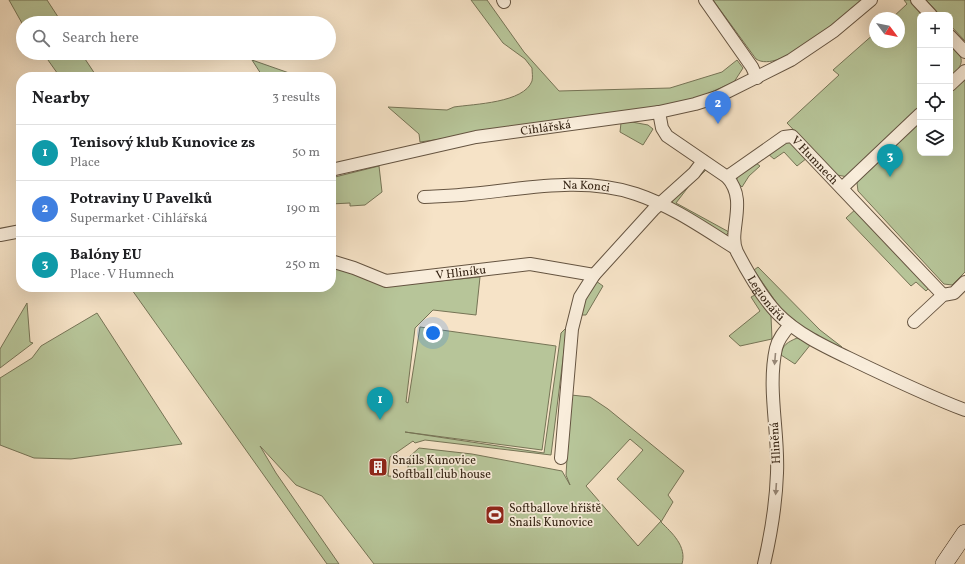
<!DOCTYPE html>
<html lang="en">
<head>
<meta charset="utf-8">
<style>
	:root { --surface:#fff; --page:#f6f6f6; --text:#202124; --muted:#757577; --line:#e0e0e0; --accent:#8f2418 }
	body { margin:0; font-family:Vollkorn,serif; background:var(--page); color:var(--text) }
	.controls { position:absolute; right:12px; top:12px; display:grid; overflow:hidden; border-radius:8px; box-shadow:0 4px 16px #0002 }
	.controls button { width:36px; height:36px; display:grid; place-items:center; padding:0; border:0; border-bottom:1px solid var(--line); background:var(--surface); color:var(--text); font:20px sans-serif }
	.compass { position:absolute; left:869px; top:12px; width:36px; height:36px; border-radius:50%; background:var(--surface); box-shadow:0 4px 16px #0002; rotate:122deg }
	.you { position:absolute; left:433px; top:333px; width:14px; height:14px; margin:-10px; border:3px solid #fff; border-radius:50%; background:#1a73e8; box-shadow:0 0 0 6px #1a73e833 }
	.badge { display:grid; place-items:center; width:26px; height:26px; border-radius:50%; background:var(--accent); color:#fff; font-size:13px; font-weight:700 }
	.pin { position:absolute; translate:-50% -33px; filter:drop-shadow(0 1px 2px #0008) }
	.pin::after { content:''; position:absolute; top:21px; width:14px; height:12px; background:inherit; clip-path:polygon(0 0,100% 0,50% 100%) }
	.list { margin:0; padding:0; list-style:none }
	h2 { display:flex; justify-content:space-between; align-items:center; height:52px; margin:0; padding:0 16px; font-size:17px }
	h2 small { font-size:13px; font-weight:400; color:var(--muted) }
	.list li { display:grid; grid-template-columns:26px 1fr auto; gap:12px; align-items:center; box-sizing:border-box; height:56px; padding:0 16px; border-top:1px solid var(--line) }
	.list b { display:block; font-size:15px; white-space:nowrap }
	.list p { margin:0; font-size:13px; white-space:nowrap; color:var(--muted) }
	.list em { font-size:13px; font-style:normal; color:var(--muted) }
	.icon { flex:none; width:22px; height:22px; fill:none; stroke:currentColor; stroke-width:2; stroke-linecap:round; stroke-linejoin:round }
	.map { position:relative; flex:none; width:965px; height:564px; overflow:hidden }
	.search { position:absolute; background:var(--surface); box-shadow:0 4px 16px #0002; left:16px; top:16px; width:320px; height:44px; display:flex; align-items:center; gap:10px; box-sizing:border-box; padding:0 14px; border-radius:22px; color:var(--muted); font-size:15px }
	.panel { position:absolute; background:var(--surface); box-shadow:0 4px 16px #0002; left:16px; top:72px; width:320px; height:220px; border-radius:16px }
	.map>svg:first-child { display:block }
</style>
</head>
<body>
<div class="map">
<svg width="965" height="564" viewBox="0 0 965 564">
	<rect width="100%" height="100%" fill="#f6e3c7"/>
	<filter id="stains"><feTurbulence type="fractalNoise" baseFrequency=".005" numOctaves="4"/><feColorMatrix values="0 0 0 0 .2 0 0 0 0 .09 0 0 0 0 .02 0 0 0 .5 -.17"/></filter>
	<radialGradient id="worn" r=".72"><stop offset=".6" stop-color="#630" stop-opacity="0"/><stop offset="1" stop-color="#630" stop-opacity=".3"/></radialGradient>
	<g fill="#b7c599" stroke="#767456" fill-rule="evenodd">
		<polygon points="9,0 47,0 62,23 23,23 23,25"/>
		<path d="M471,0H487L524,52L559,91L670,88L722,72L737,60L743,68L734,82L698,98L643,110L420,142L419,134L388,107L447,110L454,107C474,104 524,103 532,81C533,77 532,72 532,68L525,59L503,43Z"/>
		<path d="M713,0H862C842,16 780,75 756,59Z"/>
		<polygon points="904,0 910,0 924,15 920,15 920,109 848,177 837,175 787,123 839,75 833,70 875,33 875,42 899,42 899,18 892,18 907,4"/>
		<polygon points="926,0 965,0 965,41 950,25 950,15 940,15"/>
		<path d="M950,41C965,59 965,63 950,79Z"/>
		<polygon points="43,53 81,53 97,77 60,77"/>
		<polygon points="252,60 292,74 294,77 263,77"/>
		<polygon points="965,78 965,272 952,285 944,284 858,191 857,183 864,174 920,121 920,153 950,153 950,92"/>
		<polygon points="632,122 648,125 653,129 643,145 620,132 621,123"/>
		<polygon points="783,142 791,142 807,158 797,166 784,152 774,159 768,154"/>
		<polygon points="756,163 760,166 749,176 742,187 736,181 738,176"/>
		<polygon points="379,166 382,192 365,205 350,206 350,203 331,204 331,178"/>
		<polygon points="704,168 706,170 689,186 676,203 729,232 725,236 672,205 672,201"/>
		<polygon points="857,208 929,288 926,291 916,282 911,286 846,218"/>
		<path d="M331,267L349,270L367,280L388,286L480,277L476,315L433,310L415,328L406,402L408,403L420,327L556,346L542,450L405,432L544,453L561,333L567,327L551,455L425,440L415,443L413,441L390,457L388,476L407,477L409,457L419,448L472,454L562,471L570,485L566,475L571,395L590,397L608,409L684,471L668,495L673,502L661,522C672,533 687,546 682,564H374L322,496L296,485L260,446L276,473L339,564H327L132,290L144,289L146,287H331ZM630,439L643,450L617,479L661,521L638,546L586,486Z"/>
		<polygon points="758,267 820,330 842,347 841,348 808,331 782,311 754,270"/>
		<polygon points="596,281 603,286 586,315 580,315 585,301"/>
		<polygon points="757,294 771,316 772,339 740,346 729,336 760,311 751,297"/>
		<polygon points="27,303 30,342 33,343 0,368 0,349"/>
		<polygon points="97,313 182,444 71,459 34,458 0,445 0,378 32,358 41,346"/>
		<path d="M797,338L811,344L795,364L781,355C782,345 788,342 797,338Z"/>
	</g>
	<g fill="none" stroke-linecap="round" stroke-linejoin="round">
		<defs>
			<g id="street">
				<polyline points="503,0 504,2"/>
				<polyline points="705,0 752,67 757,78"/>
				<polyline points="917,0 931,15"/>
				<polyline points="950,36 965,52"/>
				<polyline points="950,85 965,71"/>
				<path id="s1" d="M659,112L662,128L667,136L727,177C749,201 727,232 737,252C748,273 761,296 777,313C798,335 830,349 857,362C893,379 928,396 965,410"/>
				<path id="s2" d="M331,170L476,137L659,112L695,104L717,97L791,60L834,31L871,0"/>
				<path id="s3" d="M727,177L784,137L792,136L943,295"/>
				<polyline points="842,188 920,114"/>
				<path id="s4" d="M424,197C439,196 454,196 470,194C524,189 583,176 636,194C672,206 703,228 735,248"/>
				<polyline points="0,235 21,231"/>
				<path id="s5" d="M331,261L354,268L386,281L530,264L594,275"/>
				<polyline points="914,322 943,295 954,293 965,282"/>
				<polyline points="561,458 572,329 580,297 594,275 654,209 694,173 703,161"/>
				<path d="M764,564C771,534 776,504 777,473C779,432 767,389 776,348C778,339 784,332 790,325"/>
			</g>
			<polyline id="secondary" points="944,564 965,533"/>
		</defs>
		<use href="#street" stroke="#655441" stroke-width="14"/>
		<use href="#secondary" stroke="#352414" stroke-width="18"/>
		<use href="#street" stroke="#f9eddb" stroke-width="12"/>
		<use href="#secondary" stroke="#f9eddb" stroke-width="17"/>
	</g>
	<defs><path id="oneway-solid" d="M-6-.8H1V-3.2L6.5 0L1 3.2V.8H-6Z"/></defs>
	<g fill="#978878">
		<use href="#oneway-solid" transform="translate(775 359) rotate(95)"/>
		<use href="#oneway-solid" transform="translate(776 489) rotate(94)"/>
	</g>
	<defs>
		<symbol id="building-square" viewBox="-11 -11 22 22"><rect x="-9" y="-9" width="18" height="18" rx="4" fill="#8f2418" stroke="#f9eddb"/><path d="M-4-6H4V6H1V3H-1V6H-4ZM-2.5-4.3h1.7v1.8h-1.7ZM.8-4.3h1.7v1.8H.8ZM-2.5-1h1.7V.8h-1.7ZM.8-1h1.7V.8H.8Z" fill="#fff"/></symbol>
		<symbol id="stadium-square" viewBox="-11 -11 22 22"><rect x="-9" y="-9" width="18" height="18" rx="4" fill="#8f2418" stroke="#f9eddb"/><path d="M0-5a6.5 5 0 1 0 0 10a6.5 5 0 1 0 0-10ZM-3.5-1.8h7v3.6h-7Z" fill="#fff"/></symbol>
	</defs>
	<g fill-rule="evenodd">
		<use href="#building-square" x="367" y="456" width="22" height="22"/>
		<use href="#stadium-square" x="484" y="504" width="22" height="22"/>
	</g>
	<g text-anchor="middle" stroke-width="3.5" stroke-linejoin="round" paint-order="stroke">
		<g font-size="12" fill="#352414" stroke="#f9eddb">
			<text dy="4" stroke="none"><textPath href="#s2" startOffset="219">Cihlářská</textPath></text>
			<text dy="4" stroke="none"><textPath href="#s3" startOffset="111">V Humnech</textPath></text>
			<text dy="4" stroke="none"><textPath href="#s4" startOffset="163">Na Konci</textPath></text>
			<text dy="4" stroke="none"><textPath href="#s5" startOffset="134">V Hliníku</textPath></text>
			<text dy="4" stroke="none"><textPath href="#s1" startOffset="231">Legionářů</textPath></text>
			<text transform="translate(775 443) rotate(-93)" y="4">Hliněná</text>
		</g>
		<g font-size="12" fill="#352414" stroke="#f9eddb" text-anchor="start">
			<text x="392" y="464">Snails Kunovice<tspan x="392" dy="14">Softball club house</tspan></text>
			<text x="509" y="512">Softballove hřiště<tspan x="509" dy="14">Snails Kunovice</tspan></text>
		</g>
	</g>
	<rect width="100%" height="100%" filter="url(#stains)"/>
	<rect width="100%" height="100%" fill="url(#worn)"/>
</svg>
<div class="controls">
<button>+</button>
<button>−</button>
<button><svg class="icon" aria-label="locate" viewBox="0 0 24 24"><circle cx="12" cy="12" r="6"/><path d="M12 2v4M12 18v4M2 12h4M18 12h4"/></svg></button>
<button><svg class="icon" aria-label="layers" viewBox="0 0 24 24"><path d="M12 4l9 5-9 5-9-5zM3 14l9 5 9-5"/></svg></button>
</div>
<svg class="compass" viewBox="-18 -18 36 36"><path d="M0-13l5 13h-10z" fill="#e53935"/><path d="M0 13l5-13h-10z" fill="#757577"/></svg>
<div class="you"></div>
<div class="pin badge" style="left:380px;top:420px;background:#0f9aa8">1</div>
<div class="pin badge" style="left:718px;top:124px;background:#3f7fe0">2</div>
<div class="pin badge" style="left:890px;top:177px;background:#0f9aa8">3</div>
<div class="search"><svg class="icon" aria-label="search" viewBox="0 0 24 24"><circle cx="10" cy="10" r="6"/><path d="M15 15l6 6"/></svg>Search here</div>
<section class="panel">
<h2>Nearby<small>3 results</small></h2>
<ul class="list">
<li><span class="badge" style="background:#0f9aa8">1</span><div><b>Tenisový klub Kunovice zs</b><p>Place</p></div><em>50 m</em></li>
<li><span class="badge" style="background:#3f7fe0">2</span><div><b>Potraviny U Pavelků</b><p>Supermarket · Cihlářská</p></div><em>190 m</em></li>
<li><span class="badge" style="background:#0f9aa8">3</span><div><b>Balóny EU</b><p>Place · V Humnech</p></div><em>250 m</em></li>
</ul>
</section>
</div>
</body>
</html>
